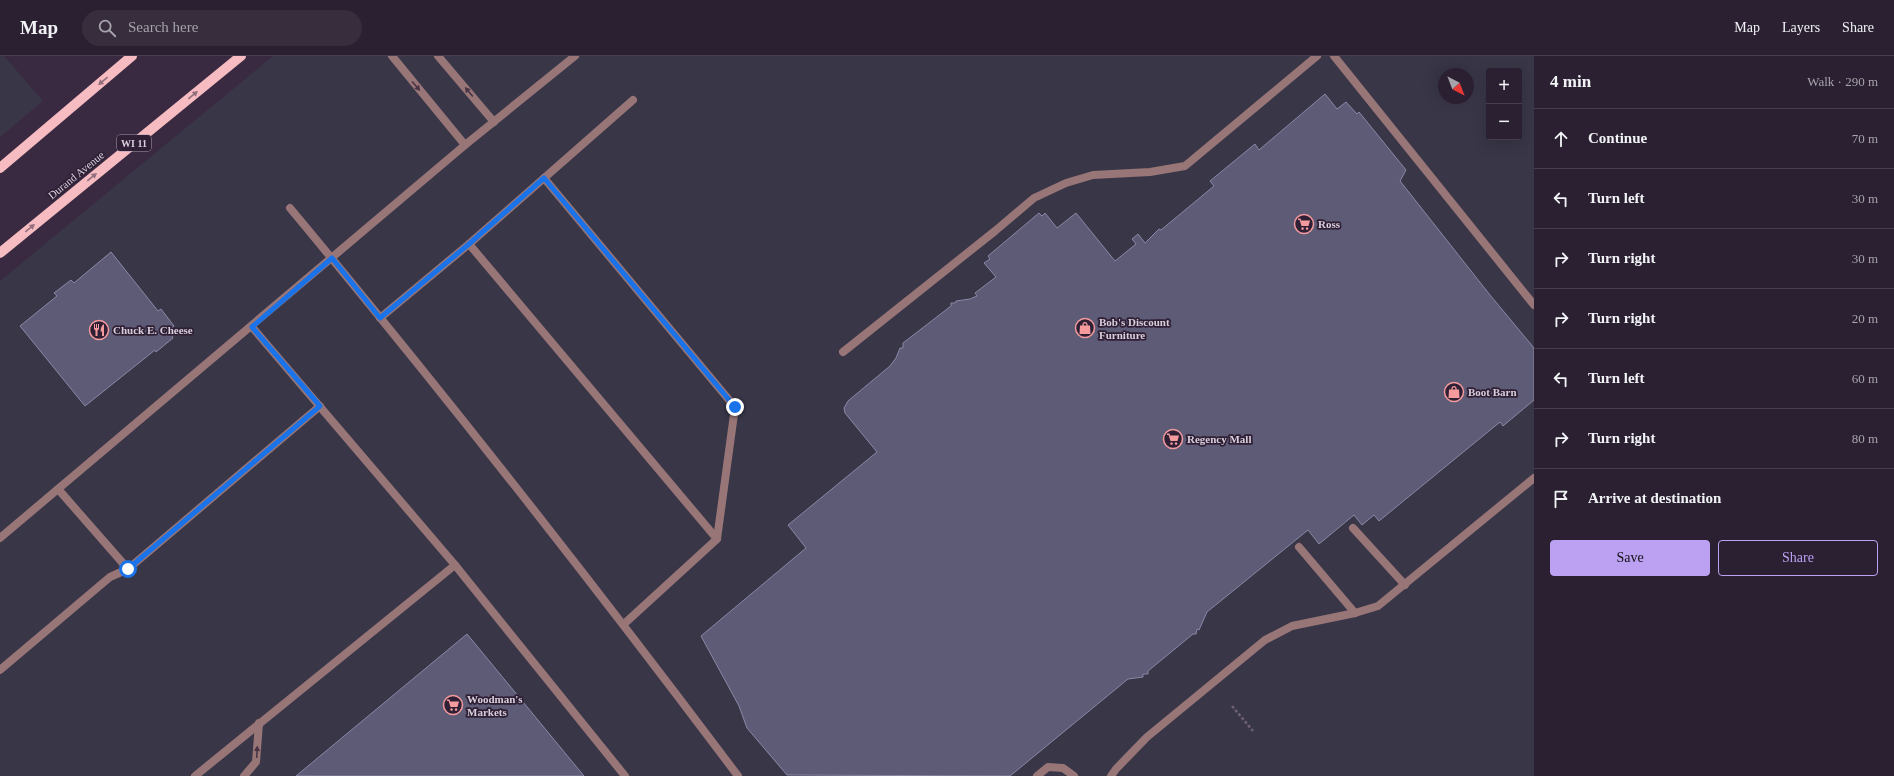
<!DOCTYPE html>
<html lang="en">
<head>
<meta charset="utf-8">
<style>
	:root { --surface:#2b2031; --page:#372d3d; --text:#f1f3f6; --muted:#a6a3ab; --line:#473e4d; --accent:#bca0f2 }
	body { margin:0; font-family:"Times New Roman",serif; background:var(--page); color:var(--text) }
	.controls { position:absolute; right:12px; top:12px; display:grid; overflow:hidden; border-radius:4px; box-shadow:0 4px 16px #0002 }
	.controls button { width:36px; height:36px; display:grid; place-items:center; padding:0; border:0; border-bottom:1px solid var(--line); background:var(--surface); color:var(--text); font:20px sans-serif }
	.compass { position:absolute; left:1438px; top:12px; width:36px; height:36px; border-radius:50%; background:var(--surface); box-shadow:0 4px 16px #0002; rotate:138deg }
	.stop { position:absolute; width:12px; height:12px; margin:-9px; border:3px solid #1a73e8; border-radius:50%; background:#fff }
	.stop.end { background:#1a73e8; border-color:#fff; box-shadow:0 1px 4px #0008 }
	.list { margin:0; padding:0; list-style:none }
	h2 { display:flex; justify-content:space-between; align-items:center; height:52px; margin:0; padding:0 16px; font-size:17px }
	h2 small { font-size:13px; font-weight:400; color:var(--muted) }
	.list li { display:grid; grid-template-columns:26px 1fr auto; gap:12px; align-items:center; box-sizing:border-box; height:60px; padding:0 16px; border-top:1px solid var(--line) }
	.list b { display:block; font-size:15px; white-space:nowrap }
	.list em { font-size:13px; font-style:normal; color:var(--muted) }
	.actions { display:flex; gap:8px; padding:12px 16px }
	.actions a { flex:1; padding:9px 0; border:1px solid var(--accent); border-radius:4px; text-align:center; font-size:14px; color:var(--accent) }
	.actions .main { background:var(--accent); color:#111 }
	.icon { flex:none; width:22px; height:22px; fill:none; stroke:currentColor; stroke-width:2; stroke-linecap:round; stroke-linejoin:round }
	.map { position:relative; flex:none; width:1534px; height:720px; overflow:hidden }
	header { display:flex; align-items:center; gap:24px; box-sizing:border-box; height:56px; padding:0 20px; background:var(--surface); border-bottom:1px solid var(--line) }
	header strong { font-size:19px }
	nav { display:flex; gap:22px; margin-inline-start:auto; font-size:14px }
	.search { width:280px; height:36px; background:var(--page); display:flex; align-items:center; gap:10px; box-sizing:border-box; padding:0 14px; border-radius:22px; color:var(--muted); font-size:15px }
	main { display:flex }
	aside { flex:1; background:var(--surface) }
	.map>svg:first-child { display:block }
</style>
</head>
<body>
<header>
<strong>Map</strong>
<div class="search"><svg class="icon" aria-label="search" viewBox="0 0 24 24"><circle cx="10" cy="10" r="6"/><path d="M15 15l6 6"/></svg>Search here</div>
<nav><a>Map</a><a>Layers</a><a>Share</a></nav>
</header>
<main>
<div class="map">
<svg width="1534" height="720" viewBox="0 0 1534 720">
	<rect width="100%" height="100%" fill="#392a41"/>
	<g fill="#383647" fill-rule="evenodd">
		<polygon points="0,0 4,0 43,45 0,81"/>
		<path d="M273,0H1534V720H0V225ZM1489,15H1519V81H1489ZM1444,18H1468V42H1444Z"/>
	</g>
	<g fill="#5e5b77" stroke="#8a88a6">
		<polygon points="1325,38 1337,53 1346,46 1357,58 1359,56 1406,114 1400,125 1490,239 1534,292 1534,344 1503,370 1500,366 1379,465 1374,459 1362,469 1354,459 1319,488 1308,474 1207,556 1199,574 1197,573 1196,578 1193,578 1148,615 1148,618 1143,618 1143,621 1128,623 1010,720 787,719 747,672 739,650 701,580 806,492 788,469 877,396 845,357 844,352 848,345 890,310 896,302 900,292 903,292 903,287 951,250 951,247 955,247 956,245 970,243 977,240 975,237 996,221 984,207 990,203 988,200 1039,157 1042,160 1045,157 1057,172 1076,157 1115,205 1136,188 1132,183 1138,178 1145,187 1159,173 1161,174 1214,130 1210,125 1255,88 1259,94"/>
		<polygon points="111,196 158,255 161,253 174,270 172,272 176,277 172,280 173,282 156,296 155,294 85,350 20,270 57,240 54,237 71,224 74,227"/>
		<polygon points="467,578 584,720 296,720"/>
	</g>
	<g fill="none" stroke-linecap="round" stroke-linejoin="round">
		<polyline stroke="#6d6074" stroke-width="2.5" stroke-dasharray="3 2" stroke-linecap="butt" points="1232,650 1253,675"/>
		<g stroke="#987577" stroke-width="8">
			<polyline points="392,0 465,89"/>
			<polyline points="438,0 494,66"/>
			<polyline points="1334,0 1534,249"/>
			<polyline points="544,122 735,351 717,483 624,568"/>
			<path d="M290,152C444,337 593,527 738,720"/>
			<polyline points="469,188 717,483"/>
			<polyline points="380,262 469,188 633,44"/>
			<polyline points="843,296 995,175 1034,142 1066,127 1093,119 1150,116 1185,110 1317,0"/>
			<polyline points="58,433 128,513"/>
			<polyline points="1353,472 1405,529"/>
			<polyline points="0,482 465,89 575,0"/>
			<polyline points="1299,491 1355,557"/>
			<polyline points="455,509 625,720"/>
			<polyline points="0,614 110,521 128,513 320,350"/>
			<polyline points="195,720 455,509 252,271"/>
			<polyline points="244,720 256,706 259,667"/>
			<polyline points="1037,720 1048,711 1063,712 1074,720"/>
			<polyline points="1111,720 1116,713 1147,681 1265,584 1292,570 1355,557 1378,550 1534,422"/>
		</g>
		<g stroke="#f7bcc1" stroke-width="10">
			<polyline points="0,112 132,0"/>
			<polyline points="0,197 241,0"/>
		</g>
	</g>
	<defs><path id="oneway-solid" d="M-6-.8H1V-3.2L6.5 0L1 3.2V.8H-6Z"/></defs>
	<g fill="#936e7c">
		<use href="#oneway-solid" transform="translate(103 25) rotate(140)"/>
		<use href="#oneway-solid" transform="translate(193 39) rotate(-39)"/>
		<use href="#oneway-solid" transform="translate(92 121) rotate(-39)"/>
		<use href="#oneway-solid" transform="translate(30 172) rotate(-39)"/>
	</g>
	<g fill="#493546">
		<use href="#oneway-solid" transform="translate(416 30) rotate(50)"/>
		<use href="#oneway-solid" transform="translate(469 36) rotate(-130)"/>
		<use href="#oneway-solid" transform="translate(257 696) rotate(-87)"/>
	</g>
	<g fill="none" stroke-linecap="round" stroke-linejoin="round">
		<polyline stroke="#1a73e8" stroke-width="5" points="128,513 320,350 252,271 332,202 380,262 469,188 544,122 735,351"/>
	</g>
	<defs>
		<symbol id="supermarket-ring" viewBox="-11 -11 22 22"><circle r="9.5" fill="#2f2036" stroke="#f59b9d" stroke-width="1.5"/><path d="M-6-5.5h2.5l.6 2H6L4.5 2H-2.5L-4.4-4H-6ZM-1.5 3.2a1.3 1.3 0 1 0 .1 0ZM3 3.2a1.3 1.3 0 1 0 .1 0Z" fill="#f59b9d"/></symbol>
		<symbol id="shop-ring" viewBox="-11 -11 22 22"><circle r="9.5" fill="#2f2036" stroke="#f59b9d" stroke-width="1.5"/><path d="M-5-2.5h2.3a2.7 3.5 0 0 1 5.4 0H5L5.5 6h-11ZM-1.5-2.5h3a1.5 2.3 0 0 0-3 0Z" fill="#f59b9d"/></symbol>
		<symbol id="restaurant-ring" viewBox="-11 -11 22 22"><circle r="9.5" fill="#2f2036" stroke="#f59b9d" stroke-width="1.5"/><path d="M-5-6h1v4h1v-4h1v4h1v-4h1v5L-1.5 .5V6h-2V.5L-5-1ZM5-6V6H3V1.5H1.5Q1.5-4 5-6Z" fill="#f59b9d"/></symbol>
	</defs>
	<g fill-rule="evenodd">
		<use href="#supermarket-ring" x="1293" y="157" width="22" height="22"/>
		<use href="#shop-ring" x="1074" y="261" width="22" height="22"/>
		<use href="#restaurant-ring" x="88" y="263" width="22" height="22"/>
		<use href="#shop-ring" x="1443" y="325" width="22" height="22"/>
		<use href="#supermarket-ring" x="1162" y="372" width="22" height="22"/>
		<use href="#supermarket-ring" x="442" y="638" width="22" height="22"/>
	</g>
	<g text-anchor="middle" stroke-width="3.5" stroke-linejoin="round" paint-order="stroke">
		<rect fill="#2f2036" stroke="#a69aab" stroke-width="1" x="117" y="79" width="34" height="16" rx="3"/>
		<g font-size="10" font-weight="bold" fill="#d9cfdd">
			<text x="134" y="91">WI 11</text>
		</g>
		<g font-size="11" fill="#d9cfdd" stroke="#2f2036">
			<text transform="translate(76 119) rotate(-39)" y="4">Durand Avenue</text>
		</g>
		<g font-size="11" font-weight="bold" fill="#d9cfdd" stroke="#2f2036" text-anchor="start">
			<text x="1318" y="172">Ross</text>
			<text x="1099" y="270">Bob's Discount<tspan x="1099" dy="13">Furniture</tspan></text>
			<text x="113" y="278">Chuck E. Cheese</text>
			<text x="1468" y="340">Boot Barn</text>
			<text x="1187" y="387">Regency Mall</text>
			<text x="467" y="647">Woodman's<tspan x="467" dy="13">Markets</tspan></text>
		</g>
	</g>
</svg>
<div class="controls">
<button>+</button>
<button>−</button>
</div>
<svg class="compass" viewBox="-18 -18 36 36"><path d="M0-13l5 13h-10z" fill="#e53935"/><path d="M0 13l5-13h-10z" fill="#a6a3ab"/></svg>
<div class="stop" style="left:128px;top:513px"></div>
<div class="stop end" style="left:735px;top:351px"></div>
</div>
<aside>
<h2>4 min<small>Walk · 290 m</small></h2>
<ul class="list">
<li><svg class="icon" aria-label="ahead" viewBox="0 0 24 24"><path d="M12 20V5M6 11l6-6 6 6"/></svg><div><b>Continue</b></div><em>70 m</em></li>
<li><svg class="icon" aria-label="left" viewBox="0 0 24 24"><path d="M17 20v-9H6M10 6l-5 5 5 5"/></svg><div><b>Turn left</b></div><em>30 m</em></li>
<li><svg class="icon" aria-label="right" viewBox="0 0 24 24"><path d="M7 20v-9h11M14 6l5 5-5 5"/></svg><div><b>Turn right</b></div><em>30 m</em></li>
<li><svg class="icon" aria-label="right" viewBox="0 0 24 24"><path d="M7 20v-9h11M14 6l5 5-5 5"/></svg><div><b>Turn right</b></div><em>20 m</em></li>
<li><svg class="icon" aria-label="left" viewBox="0 0 24 24"><path d="M17 20v-9H6M10 6l-5 5 5 5"/></svg><div><b>Turn left</b></div><em>60 m</em></li>
<li><svg class="icon" aria-label="right" viewBox="0 0 24 24"><path d="M7 20v-9h11M14 6l5 5-5 5"/></svg><div><b>Turn right</b></div><em>80 m</em></li>
<li><svg class="icon" aria-label="arrive" viewBox="0 0 24 24"><path d="M6 21V4h12l-3 4 3 4H6"/></svg><div><b>Arrive at destination</b></div></li>
</ul>
<div class="actions"><a class="main">Save</a><a>Share</a></div>
</aside>
</main>
</body>
</html>
